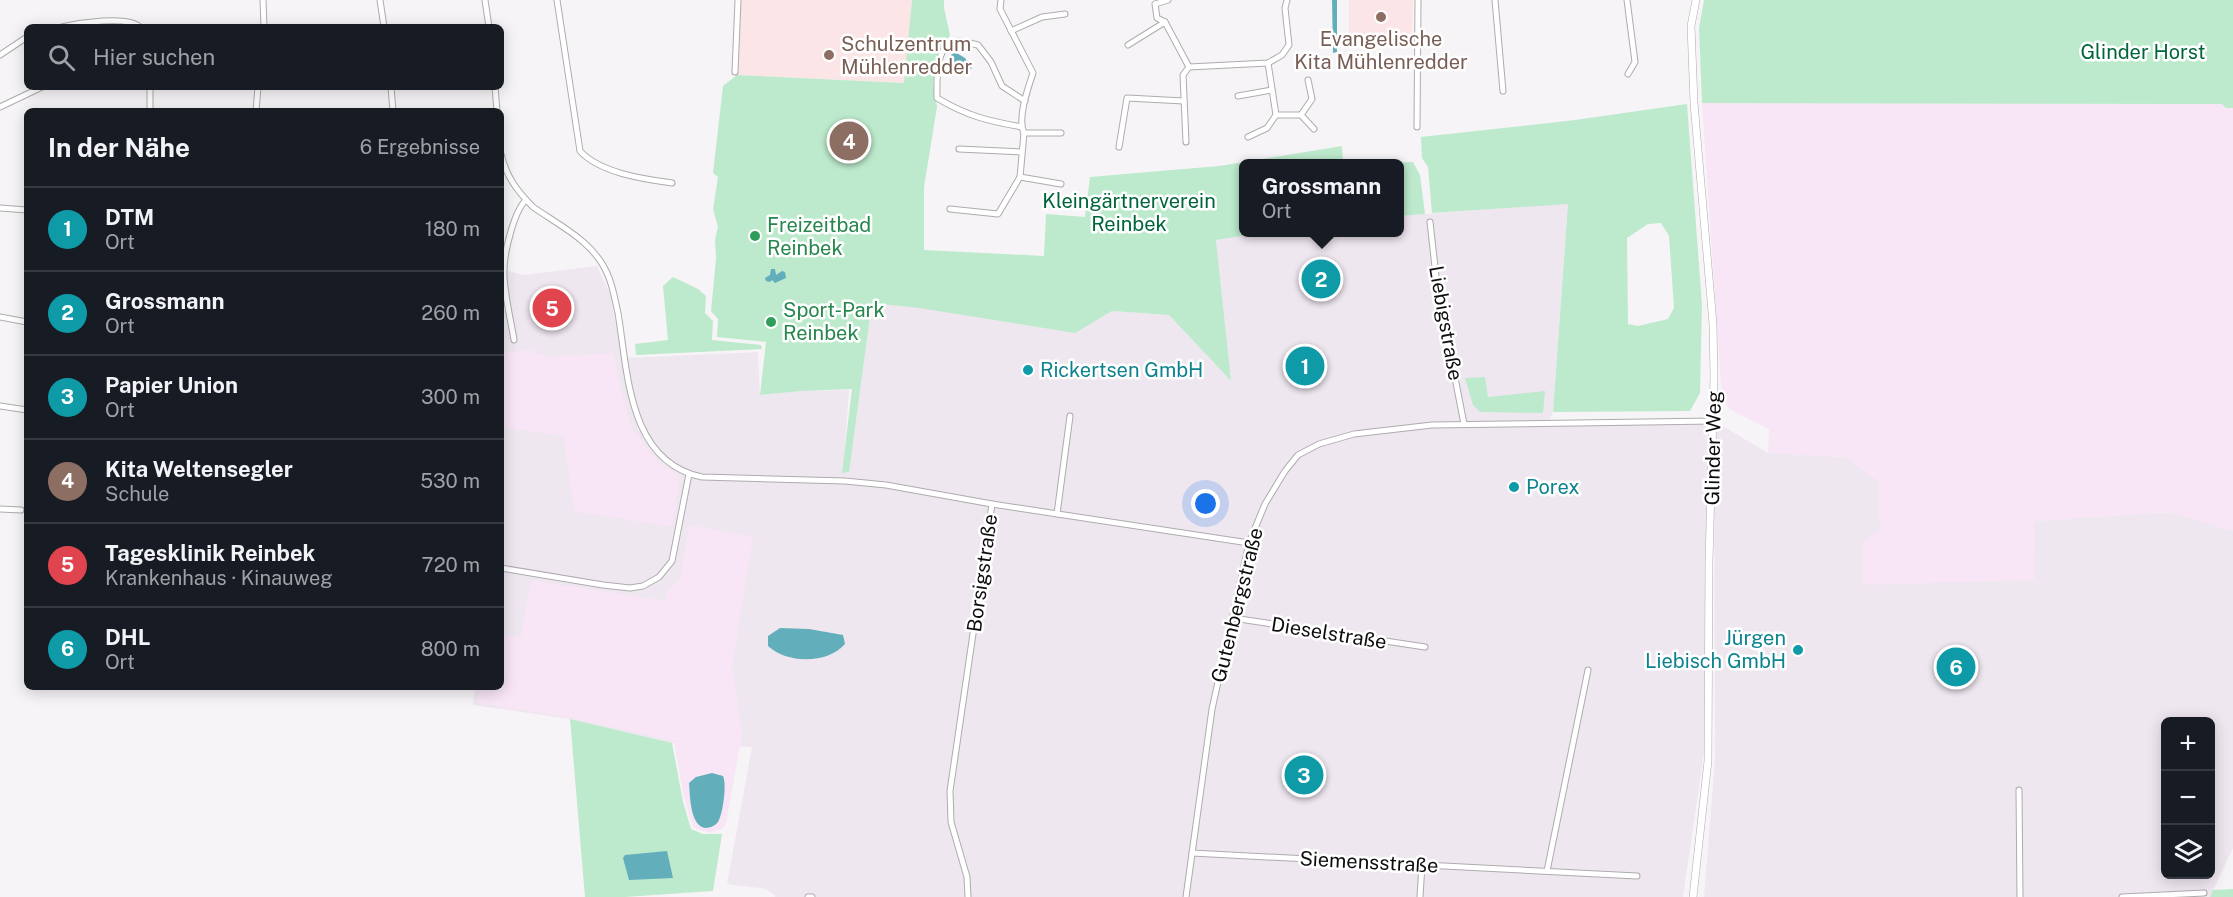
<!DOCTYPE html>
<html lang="de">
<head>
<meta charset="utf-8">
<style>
	:root { --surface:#171b24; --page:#242831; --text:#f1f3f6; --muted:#9ea1a6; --line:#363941; --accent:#886906 }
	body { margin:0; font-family:"Public Sans",sans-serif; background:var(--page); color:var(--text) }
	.controls { position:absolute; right:18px; bottom:18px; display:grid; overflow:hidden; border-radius:9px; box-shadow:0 3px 15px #0003 }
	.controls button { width:54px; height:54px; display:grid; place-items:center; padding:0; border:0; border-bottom:2px solid var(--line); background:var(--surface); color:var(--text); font:30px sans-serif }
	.you { position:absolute; left:1206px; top:504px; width:21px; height:21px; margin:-15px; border:4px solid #fff; border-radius:50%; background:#1a73e8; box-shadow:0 0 0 9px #1a73e833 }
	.badge { display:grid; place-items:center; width:39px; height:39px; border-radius:50%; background:var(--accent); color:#fff; font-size:20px; font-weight:700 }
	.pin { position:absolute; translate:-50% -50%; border:3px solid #fff; box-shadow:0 2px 6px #0006 }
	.popup { position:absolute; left:1239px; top:159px; width:165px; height:78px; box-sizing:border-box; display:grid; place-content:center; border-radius:9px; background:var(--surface); filter:drop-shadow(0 2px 4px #0005); font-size:20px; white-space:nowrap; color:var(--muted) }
	.popup b { font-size:22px; color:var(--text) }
	.popup::after { content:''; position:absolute; left:50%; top:100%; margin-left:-12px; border:12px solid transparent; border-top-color:var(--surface) }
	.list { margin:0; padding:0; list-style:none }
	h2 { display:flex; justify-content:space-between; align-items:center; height:78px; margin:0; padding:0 24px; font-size:26px }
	h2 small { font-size:20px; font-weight:400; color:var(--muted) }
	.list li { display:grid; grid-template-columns:39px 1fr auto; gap:18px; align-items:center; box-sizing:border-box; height:84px; padding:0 24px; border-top:2px solid var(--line) }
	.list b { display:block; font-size:22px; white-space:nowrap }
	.list p { margin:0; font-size:20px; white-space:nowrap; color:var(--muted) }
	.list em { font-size:20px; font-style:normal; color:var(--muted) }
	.icon { flex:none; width:33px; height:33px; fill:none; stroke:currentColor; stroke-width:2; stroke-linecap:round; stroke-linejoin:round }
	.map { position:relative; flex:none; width:2233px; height:897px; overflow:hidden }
	.search { position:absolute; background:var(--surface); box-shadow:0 3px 15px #0003; left:24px; top:24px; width:480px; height:66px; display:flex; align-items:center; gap:15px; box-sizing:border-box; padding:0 21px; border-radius:9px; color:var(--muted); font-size:22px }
	.panel { position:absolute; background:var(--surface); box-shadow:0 3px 15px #0003; left:24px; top:108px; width:480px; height:582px; border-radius:9px }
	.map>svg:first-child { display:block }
</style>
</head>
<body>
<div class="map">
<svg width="2233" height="897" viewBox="0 0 2233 897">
	<rect width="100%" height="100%" fill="#f7f4f7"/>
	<path fill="#efe7f0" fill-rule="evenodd" d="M1568,203L1553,412L1548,423L1714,421L1768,453L1845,457L1879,481L1880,529L2033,580L2034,521L2170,512L2233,531V848L2210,897H1704L1715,759L1714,431L1707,500L1704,753L1683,897H775V895L765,889L727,884L752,747L672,743L570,719L473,705L475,687H501V311L509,309L504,270L523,275L597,266L610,294L619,339L626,358L758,352L760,395L802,391L849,390L843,473L849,471L872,303L1092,323L1112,311L1169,315L1230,380L1216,240L1259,232H1399V216ZM2166,722H2210V874H2166Z"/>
	<g fill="#f8e5f5">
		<polygon points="1702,103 2222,104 2226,108 2233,108 2233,531 2170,512 2035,521 2034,580 1862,585 1862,543 1880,529 1878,481 1845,457 1768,453 1769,429 1731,410 1722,398"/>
		<polygon points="529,350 549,357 614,353 620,387 632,430 639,435 643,444 660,464 680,476 672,527 574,511 563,436 501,427 501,354"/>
		<polygon points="689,525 753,537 732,666 742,734 726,824 723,828 711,833 693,828 683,794 674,741 571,718 477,703 479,687 501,687 501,634 521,637 531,580 665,601 669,589 680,580"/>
	</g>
	<g fill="#fbe5e6">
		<polygon points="738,0 912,0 905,83 737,75 735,72"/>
		<polygon points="1349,0 1413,0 1412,34 1349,35"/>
	</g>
	<g fill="#bdeacc" fill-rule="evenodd">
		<polygon points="912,0 944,0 944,8 950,35 936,59 933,83 937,107 924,187 924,250 1044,256 1046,214 1085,217 1090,177 1219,166 1342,146 1343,163 1413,162 1420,175 1425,214 1399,216 1399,164 1243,164 1243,232 1259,233 1216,240 1231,381 1169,315 1112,311 1075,333 919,308 872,303 849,472 842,473 852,389 802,391 760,395 766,342 717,337 718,319 711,311 716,258 715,239 718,227 713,209 718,177 713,173 723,86 737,75 904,83"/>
		<polygon points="1704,0 2233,0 2233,108 2226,108 2222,104 1702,103 1699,28"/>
		<path d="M1687,104L1702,305L1700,393L1690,411L1553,412L1568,204L1432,213L1428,167L1422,158L1421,137L1575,120ZM1661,223L1669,236L1674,308L1668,319L1638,326L1628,324L1627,238L1648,224Z"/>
		<polygon points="673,277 698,289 706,296 705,313 713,321 712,340 761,345 762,349 636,355 635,344 668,340 663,286"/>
		<polygon points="1485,377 1488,397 1545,391 1543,413 1480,412 1473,405 1465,378"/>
		<polygon points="570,719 672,743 683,802 691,829 703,834 722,834 713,891 625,897 585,897"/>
		<polygon points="2233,889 2233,897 2210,897 2213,890"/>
	</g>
	<g fill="#62afbb">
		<polygon points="1332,0 1337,0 1337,52 1333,53"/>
		<polygon points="955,52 965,58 972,68 963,75 951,68 951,55"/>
		<polygon points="771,269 775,269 776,275 782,271 785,272 786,278 775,283 772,280 770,282 766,281 765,278 770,275"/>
		<path d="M780,628L809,629L843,635L845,644C828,664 787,664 768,646V636Z"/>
		<path d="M712,773L723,776C727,784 723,814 718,822C716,825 710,828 706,828C690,827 690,795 689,783L696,777Z"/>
		<polygon points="667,851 673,878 629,880 623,858 625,855"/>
	</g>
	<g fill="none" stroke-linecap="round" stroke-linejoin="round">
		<defs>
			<g id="minor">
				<polyline points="263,0 264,27"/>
				<polyline points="380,0 384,27"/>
				<polyline points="485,0 489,27"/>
				<path d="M557,0L580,151C600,173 644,179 672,183"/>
				<polyline points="1168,0 1155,4 1157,18 1165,22 1189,67"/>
				<polyline points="1495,0 1503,91"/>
				<polyline points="1627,0 1635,62 1628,74"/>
				<path d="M62,27C79,23 127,15 140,27"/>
				<polyline points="1011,31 1042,17 1065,14"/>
				<polyline points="1128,45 1165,22"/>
				<polyline points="0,55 27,37"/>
				<polyline points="1268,63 1276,115 1301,115"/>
				<polyline points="735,72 738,0"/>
				<polyline points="1308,80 1312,99 1301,115 1314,129"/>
				<polyline points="391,87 393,111"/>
				<polyline points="495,87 497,111"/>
				<polyline points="1238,96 1272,90"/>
				<polyline points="0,107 42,87"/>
				<polyline points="150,111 150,87"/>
				<polyline points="256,111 258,87"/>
				<path d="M1022,127C988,121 967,116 937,98C937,81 934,42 959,41C965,41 972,44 978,45L991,62L1002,86L1025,101"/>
				<polyline points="1417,127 1418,0"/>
				<polyline points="1024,133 1061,133"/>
				<polyline points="1248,137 1267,128 1276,115"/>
				<polyline points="1186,142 1183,75 1189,67 1268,63 1282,55 1289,45 1285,8 1287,0"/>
				<polyline points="1119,147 1127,98 1184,101"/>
				<polyline points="959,149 1021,152"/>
				<path d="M501,154C506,176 517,191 533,207C560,226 593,241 607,273C613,286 615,300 618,313C628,373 628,462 702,477L845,481L886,485L992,504L1249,543"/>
				<polyline points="1020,177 1061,184"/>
				<polyline points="0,208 27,210"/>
				<path d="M950,209L998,214L1020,177L1024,133C1017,119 1028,88 1033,73L1000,9L1001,0"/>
				<polyline points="1430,222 1437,285 1464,424"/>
				<polyline points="0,317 27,322"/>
				<path d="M514,340C511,320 503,290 504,270C504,253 514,211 526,200"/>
				<polyline points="0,406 27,410"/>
				<polyline points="0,509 21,510"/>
				<polyline points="1057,514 1070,416"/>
				<polyline points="501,568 603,585 630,588 643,586 659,577 672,561 689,474"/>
				<polyline points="1233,618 1425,647"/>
				<polyline points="2019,790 2020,897"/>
				<polyline points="1192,853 1637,876"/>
				<polyline points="1547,871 1588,670"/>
				<polyline points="808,897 812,897"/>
				<polyline points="968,897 967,877 951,822 950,791 992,504"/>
				<polyline points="1186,897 1212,709 1249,543 1265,504 1285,471 1298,455 1319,444 1354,434 1432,425 1714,421"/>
				<polyline points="1420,897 1422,864"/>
				<polyline points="2122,897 2204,893"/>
			</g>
			<polyline id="secondary" points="1693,897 1708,761 1709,562 1714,376 1713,324 1694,103 1691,26 1696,0"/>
		</defs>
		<use href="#minor" stroke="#aeacae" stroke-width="7"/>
		<use href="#secondary" stroke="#aeacae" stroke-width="8"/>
		<use href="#minor" stroke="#fff" stroke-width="5"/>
		<use href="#secondary" stroke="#fff" stroke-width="7"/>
	</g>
	<g fill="#8d6e63" stroke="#fff" stroke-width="2">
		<circle cx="1381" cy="17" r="6"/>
		<circle cx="829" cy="55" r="6"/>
	</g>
	<g fill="#2e9e5b" stroke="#fff" stroke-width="2">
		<circle cx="755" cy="236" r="6"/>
		<circle cx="771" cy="322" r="6"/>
	</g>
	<g fill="#0f9aa8" stroke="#fff" stroke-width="2">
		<circle cx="1028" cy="370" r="6"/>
		<circle cx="1514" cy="487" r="6"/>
		<circle cx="1798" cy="650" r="6"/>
	</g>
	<g text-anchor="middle" stroke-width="5" stroke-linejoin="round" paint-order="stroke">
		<g font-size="20" fill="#785e54" stroke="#fff">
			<text x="1381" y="46">Evangelische<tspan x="1381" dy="23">Kita Mühlenredder</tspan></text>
			<text x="841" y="51" text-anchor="start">Schulzentrum<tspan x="841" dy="23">Mühlenredder</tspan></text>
		</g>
		<g font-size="20" fill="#00653a" stroke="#fff">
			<text x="2143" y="59">Glinder Horst</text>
			<text x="1129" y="208">Kleingärtnerverein<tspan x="1129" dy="23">Reinbek</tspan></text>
		</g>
		<g font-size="20" fill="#27864d" stroke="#fff" text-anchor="start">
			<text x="767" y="232">Freizeitbad<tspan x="767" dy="23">Reinbek</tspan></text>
			<text x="783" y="317">Sport-Park<tspan x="783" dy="23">Reinbek</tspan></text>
		</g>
		<g font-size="20" fill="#0d0d0d" stroke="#fff">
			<text transform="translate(1446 323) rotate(80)" y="7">Liebigstraße</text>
			<text transform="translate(1713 448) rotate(-89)" y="7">Glinder Weg</text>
			<text transform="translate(982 573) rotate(-82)" y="7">Borsigstraße</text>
			<text transform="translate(1237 605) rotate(-76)" y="7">Gutenbergstraße</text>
			<text transform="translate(1329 633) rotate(9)" y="7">Dieselstraße</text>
			<text transform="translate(1369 862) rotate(3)" y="7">Siemensstraße</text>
		</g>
		<g font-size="20" fill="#0d838f" stroke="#fff" text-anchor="start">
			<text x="1040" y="377">Rickertsen GmbH</text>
			<text x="1526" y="494">Porex</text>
			<text x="1786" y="645" text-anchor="end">Jürgen<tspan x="1786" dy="23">Liebisch GmbH</tspan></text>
		</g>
	</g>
</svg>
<div class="controls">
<button>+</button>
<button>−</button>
<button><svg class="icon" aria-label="layers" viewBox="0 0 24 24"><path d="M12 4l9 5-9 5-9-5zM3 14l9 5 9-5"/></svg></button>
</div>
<div class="you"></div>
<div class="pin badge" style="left:1305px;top:366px;background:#0f9aa8">1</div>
<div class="pin badge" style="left:1321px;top:279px;background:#0f9aa8">2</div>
<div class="popup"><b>Grossmann</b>Ort</div>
<div class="pin badge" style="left:1304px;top:775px;background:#0f9aa8">3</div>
<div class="pin badge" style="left:849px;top:141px;background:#8d6e63">4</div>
<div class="pin badge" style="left:552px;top:308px;background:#e0444e">5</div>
<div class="pin badge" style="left:1956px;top:667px;background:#0f9aa8">6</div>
<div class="search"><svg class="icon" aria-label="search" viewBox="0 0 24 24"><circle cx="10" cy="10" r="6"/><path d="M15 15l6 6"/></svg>Hier suchen</div>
<section class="panel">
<h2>In der Nähe<small>6 Ergebnisse</small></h2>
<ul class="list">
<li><span class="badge" style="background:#0f9aa8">1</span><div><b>DTM</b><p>Ort</p></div><em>180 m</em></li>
<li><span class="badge" style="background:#0f9aa8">2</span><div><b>Grossmann</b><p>Ort</p></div><em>260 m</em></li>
<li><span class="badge" style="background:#0f9aa8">3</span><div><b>Papier Union</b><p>Ort</p></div><em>300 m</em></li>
<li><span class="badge" style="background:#8d6e63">4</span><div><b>Kita Weltensegler</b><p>Schule</p></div><em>530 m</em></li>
<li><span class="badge" style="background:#e0444e">5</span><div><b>Tagesklinik Reinbek</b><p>Krankenhaus · Kinauweg</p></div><em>720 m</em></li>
<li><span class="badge" style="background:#0f9aa8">6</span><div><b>DHL</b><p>Ort</p></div><em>800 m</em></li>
</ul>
</section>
</div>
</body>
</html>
